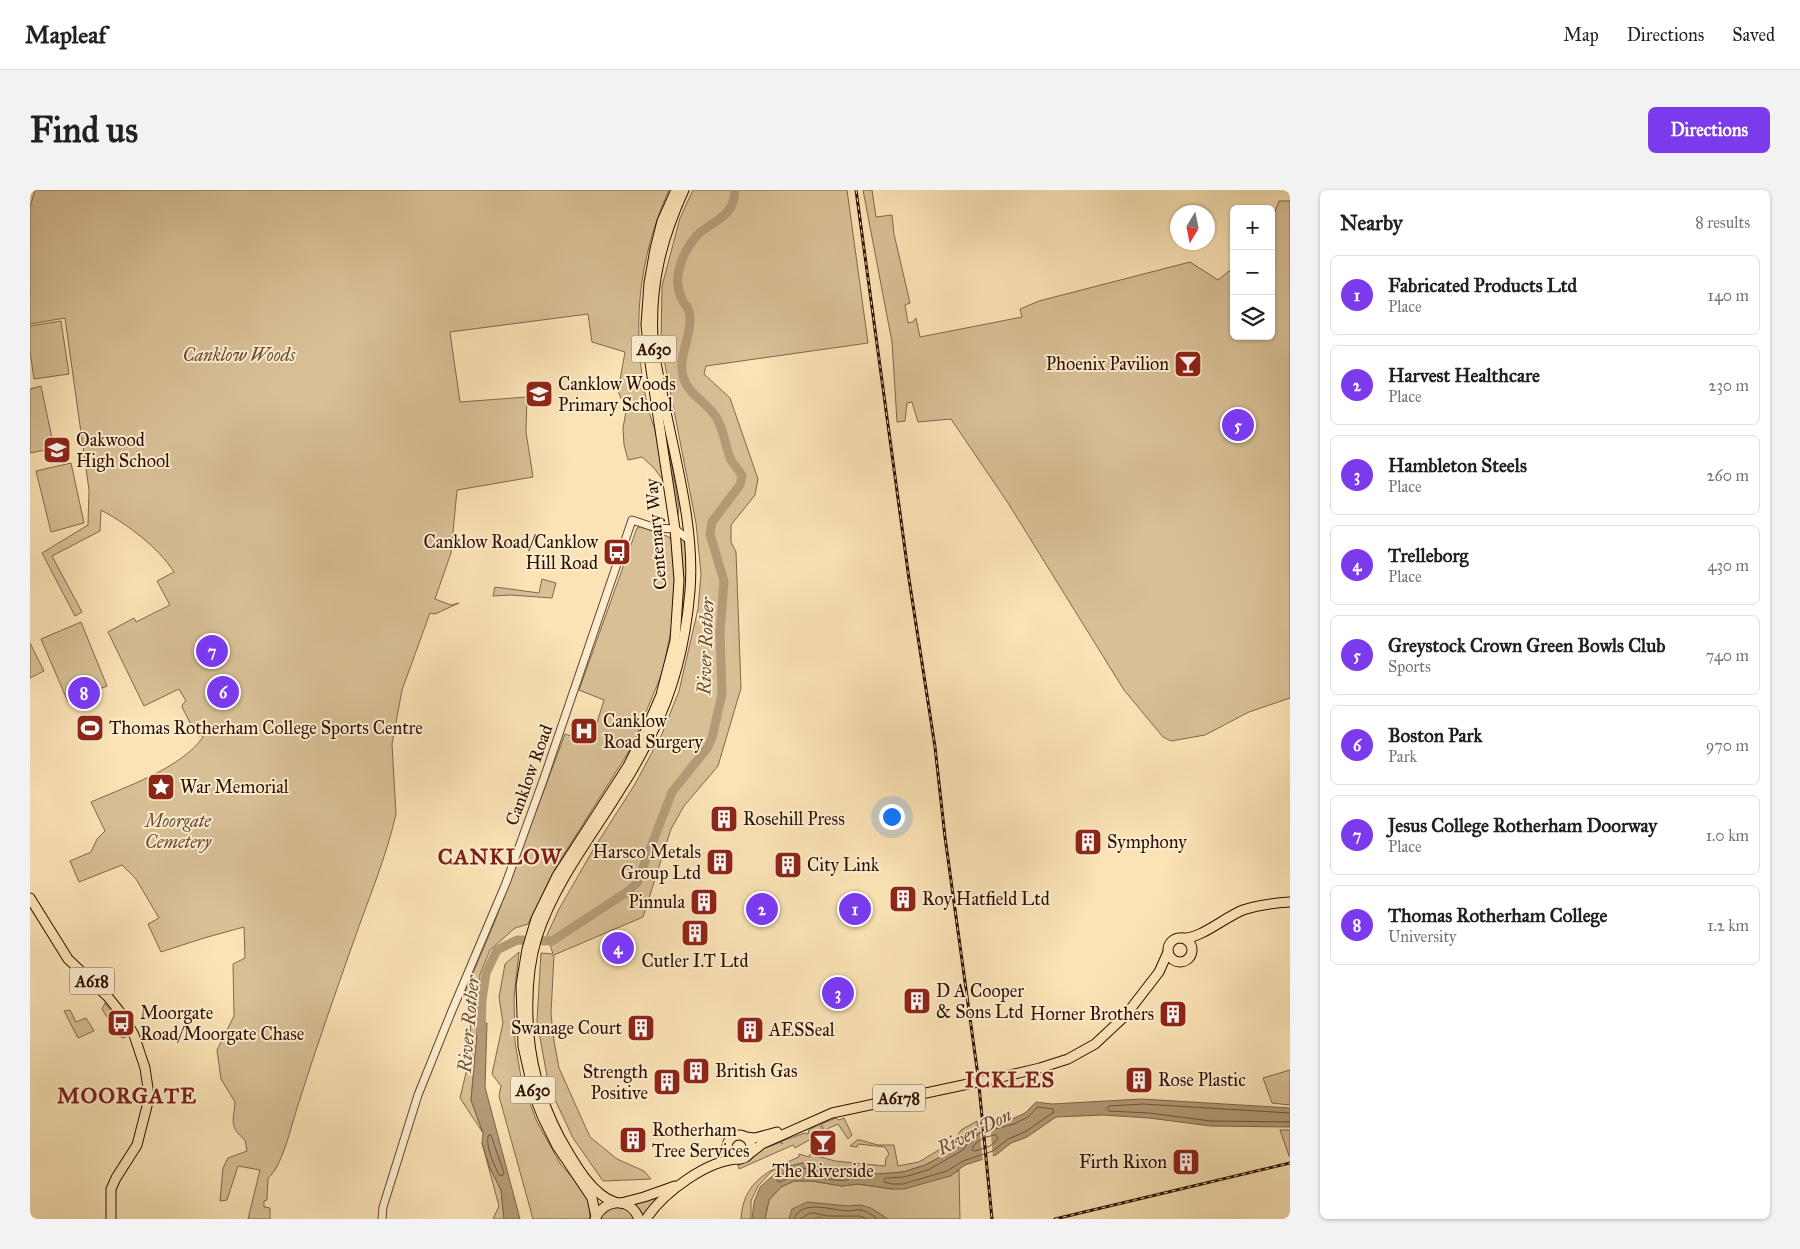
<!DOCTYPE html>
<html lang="en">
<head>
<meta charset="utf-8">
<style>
	:root { --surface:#fff; --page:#f2f2f2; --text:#202124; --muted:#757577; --line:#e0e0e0; --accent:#7c3aed }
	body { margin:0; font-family:"IM FELL Great Primer",serif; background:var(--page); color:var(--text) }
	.controls { position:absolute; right:15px; top:15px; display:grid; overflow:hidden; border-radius:8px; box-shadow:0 1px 4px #0004 }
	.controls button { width:45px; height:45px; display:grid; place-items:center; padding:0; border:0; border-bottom:1px solid var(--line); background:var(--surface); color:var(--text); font:25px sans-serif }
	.compass { position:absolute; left:1140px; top:15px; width:45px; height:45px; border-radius:50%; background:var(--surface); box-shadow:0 1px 4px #0004; rotate:190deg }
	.you { position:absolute; left:861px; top:626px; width:18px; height:18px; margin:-12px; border:4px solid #fff; border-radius:50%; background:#1a73e8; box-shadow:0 0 0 8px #1a73e833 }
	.badge { display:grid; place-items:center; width:32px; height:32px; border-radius:50%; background:var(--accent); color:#fff; font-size:16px; font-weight:700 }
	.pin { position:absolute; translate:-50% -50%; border:2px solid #fff; box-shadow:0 1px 5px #0006 }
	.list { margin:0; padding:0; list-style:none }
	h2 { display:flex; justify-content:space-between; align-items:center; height:65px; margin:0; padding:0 20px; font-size:21px }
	h2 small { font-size:16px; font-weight:400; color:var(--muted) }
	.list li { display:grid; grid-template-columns:32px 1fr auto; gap:15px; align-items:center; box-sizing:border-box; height:80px; margin:0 10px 10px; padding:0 10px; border:1px solid var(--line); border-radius:8px }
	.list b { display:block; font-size:19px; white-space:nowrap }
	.list p { margin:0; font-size:16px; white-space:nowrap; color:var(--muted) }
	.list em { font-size:16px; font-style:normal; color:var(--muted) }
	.icon { flex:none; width:28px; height:28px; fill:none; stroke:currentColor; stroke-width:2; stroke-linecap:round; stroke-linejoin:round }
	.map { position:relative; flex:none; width:1260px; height:1029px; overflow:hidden; border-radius:8px }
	header { display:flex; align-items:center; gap:30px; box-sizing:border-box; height:70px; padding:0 25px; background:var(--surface); border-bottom:1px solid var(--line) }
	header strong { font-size:24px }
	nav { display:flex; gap:28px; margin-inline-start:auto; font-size:18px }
	.intro { display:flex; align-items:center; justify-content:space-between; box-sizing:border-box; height:120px; padding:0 30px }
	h1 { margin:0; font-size:35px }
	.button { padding:12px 22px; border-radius:8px; background:var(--accent); color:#fff; font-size:18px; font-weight:700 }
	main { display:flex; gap:30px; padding:0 30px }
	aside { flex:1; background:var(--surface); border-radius:8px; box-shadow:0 1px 4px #0004 }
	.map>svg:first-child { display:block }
</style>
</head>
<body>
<header>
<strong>Mapleaf</strong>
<nav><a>Map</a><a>Directions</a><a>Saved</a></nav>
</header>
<div class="intro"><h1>Find us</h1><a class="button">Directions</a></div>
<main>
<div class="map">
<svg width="1260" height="1029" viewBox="0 0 1260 1029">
	<rect width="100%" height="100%" fill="#fbe3b5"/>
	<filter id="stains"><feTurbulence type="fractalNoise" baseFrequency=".004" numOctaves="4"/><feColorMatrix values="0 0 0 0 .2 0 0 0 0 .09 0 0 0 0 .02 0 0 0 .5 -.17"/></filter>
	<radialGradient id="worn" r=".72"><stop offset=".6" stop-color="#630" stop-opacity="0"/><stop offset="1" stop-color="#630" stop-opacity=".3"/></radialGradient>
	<g fill="#d8bf96" stroke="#82664b">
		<path d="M5,0H639C607,71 601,142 618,218C620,227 624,235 626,244C629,260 632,276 635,293L624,278L612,267L598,270L594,255L593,238L596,221L588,201L595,162L562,152L558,124L420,142L430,212L497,207L496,242L503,287L427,300L421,363L405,409L421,415L429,413L405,424L400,423L372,500L362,554L366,624C356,668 338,710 323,753C304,807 285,861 268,915C262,933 252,978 238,988L237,1010L234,1011V1017L240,1018V1029H218L230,980L208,976L197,1010L190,1011L193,978L198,968L217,961L215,950C198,936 204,930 205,912L191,889L187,860L204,826L203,774L215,768L214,737L174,748L131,762L118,734L129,728L106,689L92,675L49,692L40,671L61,662L67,649L75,641L61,612C95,597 152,578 173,547L172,545L169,546L166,544L152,517L153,514L156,511L149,499L114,516L78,442L104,428L106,432L140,415L127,391L144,382C128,357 97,334 71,320L70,341L22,366L52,422L45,426L12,363L58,335L59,300L35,128L0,134V17Z"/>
		<polygon points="663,0 817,0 838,153 676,176 674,184 700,208 728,289 725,305 701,335 701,352 706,362 711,498 688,576 654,616 641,639 613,727 524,765 521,824 524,851 529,878 560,947 587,969 614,981 621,989 573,991 543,948 519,897 507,831 511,763 523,764 517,745 529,719 563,660 605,594 632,544 649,501 668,419 671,384 666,333 631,154 632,96 650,28"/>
		<polygon points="833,0 842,0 846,27 862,25 864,44 880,113 875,115 878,133 883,132 886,128 890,147 992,127 990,119 1009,111 1160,72 1188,90 1204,77 1204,146 1241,146 1241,32 1249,11 1260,11 1260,508 1219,522 1175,545 1141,551 1133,547 1094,500 978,313 921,229 888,232 882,212 877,213 875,231 867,232 862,152"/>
		<polygon points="31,131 39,184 4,189 0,161 0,136"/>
		<polygon points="11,196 24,258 0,263 0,199"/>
		<polygon points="631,211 649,318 647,330 629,212"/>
		<polygon points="41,273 54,333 21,342 6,281"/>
		<polygon points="612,336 639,347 644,354 646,392 645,419 633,481 601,558 526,677 498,734 485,738 460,760 450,784 446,859 441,910 453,943 430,908 439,870 441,828 435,802 465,731 535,544 561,552 574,510 549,500 607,338"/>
		<path d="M649,347H652C665,369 652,429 648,455Z"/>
		<polygon points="512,389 526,393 522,408 481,405 463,406 465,397 509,403"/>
		<polygon points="51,432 77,496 38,512 11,449"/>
		<polygon points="0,453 14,481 0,488"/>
		<polygon points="489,762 484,808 485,852 492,893 507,932 531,975 544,989 559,1012 560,1029 503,1029 469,906 471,896 462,884 473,833 469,807 475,774"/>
		<polygon points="75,813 97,844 96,847 93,848 89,846 72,819"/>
		<polygon points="40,820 46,832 56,828 64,841 48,848 34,821"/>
		<polygon points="1260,880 1260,915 1242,913 1233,888"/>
		<polygon points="806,928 809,930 814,928 822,945 818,949 808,934 797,939 801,946 797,945 791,934"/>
		<path d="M947,931L948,938L935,947L930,956L922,961L895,975L873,982L849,984L809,980L772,973L742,981L728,996L721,1011V1029H711C713,992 738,980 769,967V964L779,967L780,964L805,971L855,976L856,968L859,964L855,957L828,954L827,957L820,956L827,950H830L848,955H864L868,976L889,972L925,950L931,940Z"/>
		<polygon points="789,934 792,939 784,944 781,949 765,958 763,955 709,979 708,975 720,971 730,960 751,952 752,954 752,951 755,950 775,943 777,944 779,943 778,941"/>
		<polygon points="1250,940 1260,940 1260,966 1259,966"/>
		<polygon points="452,953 460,978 471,1000 474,1029 463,1029 469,1016"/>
		<polygon points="929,980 930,1029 735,1029 739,1010 751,997 764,991 782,991 812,996 828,994 862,999 920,986"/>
		<polygon points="638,1001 613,1027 608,1018 603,1013"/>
		<path d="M583,1017C593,1016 600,1019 604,1029H570L573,1023Z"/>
	</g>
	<g fill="#b49b77" stroke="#7d6347">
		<polygon points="448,833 457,833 455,897 490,1029 474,1029 471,1000 460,978 452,953 453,943 441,910"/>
		<polygon points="1112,909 1260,918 1260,937 1181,936 1119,928 1073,925 1026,927 997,947 981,953 966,965 935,975 920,986 874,999 862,999 828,994 812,996 782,991 764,991 751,997 739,1010 735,1029 722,1029 724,1012 730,997 750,979 772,973 809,980 849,984 873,982 895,975 922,961 930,956 935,947 948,938 982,929 995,923 1006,912 1022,914"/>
		<polygon points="777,1012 818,1016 831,1015 841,1018 858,1029 793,1029 790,1027 784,1029 759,1029 762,1019"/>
	</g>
	<polygon fill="#fbe3b5" points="960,932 963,969 953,973 949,935"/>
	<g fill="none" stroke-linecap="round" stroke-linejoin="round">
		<g stroke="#70543c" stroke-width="1">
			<polygon points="1008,917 1023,919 1024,922 995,942 978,949 963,961 933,971 917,981 873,994 862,994 854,992 855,988 874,987 898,980 933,960 939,951 950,943 984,934 998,927"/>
			<polyline points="1260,923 1113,914 1079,916 1077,918 1079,921 1119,923 1181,931 1260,932"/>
			<path d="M461,945L474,983L472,986L469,985C464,974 456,959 458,946Z"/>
			<polygon points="966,945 968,949 960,956 945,961 942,960 944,955 953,948"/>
			<path d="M772,978L817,986L819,989C812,994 778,984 765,986C760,986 755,990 750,992L747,991L748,988L753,984Z"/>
			<path d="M764,1029C771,1008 803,1021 819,1021C822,1021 827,1019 831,1020C837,1021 843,1026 848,1029"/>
			<polyline points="770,1029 780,1023 784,1023 797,1026 830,1026 837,1029"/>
		</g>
		<path stroke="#b49b77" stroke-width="9" d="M451,843L452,810L456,783L467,760L487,750L522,751L597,702L607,693L642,602L678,557L682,548L692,504L690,443L694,391L680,344L682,332L710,295L712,286C709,280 704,275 701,270C695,256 693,235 684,224C674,211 657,203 653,186C648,168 660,149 660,130C660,115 655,118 651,107C643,89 651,67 661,53C674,31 704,33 705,0"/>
		<defs>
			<polyline id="tertiary" points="352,1029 353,1017 388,905 421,823 476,693 514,588 602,330 626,338 645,339 658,349"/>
			<g id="primary">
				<polyline points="0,708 38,769 78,807 94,827 104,845 115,878 118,898 117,916 107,955 86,988 81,999 81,1029"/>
				<circle cx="1150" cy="760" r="12"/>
				<path d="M1152,748C1169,750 1195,727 1213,720C1228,715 1244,713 1260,712"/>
				<circle cx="709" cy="957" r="12"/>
				<polyline points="715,947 725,948 747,942"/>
				<polyline points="719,964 732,954 802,923 971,887 1010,878 1038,869 1065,854 1095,826 1129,782 1138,762"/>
				<path d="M585,1012C561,1005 542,969 530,948C510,910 499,870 498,828C497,801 499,773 507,747C525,691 563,645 593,595C604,579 613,561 622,543C644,500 656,448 660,401C665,339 646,273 634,212C630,191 624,170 623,148C620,94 632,48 654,0"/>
				<polyline points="591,1013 614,1007 645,996"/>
				<polyline points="566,1027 562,1008 527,956 513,928 504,905 493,856 491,795 497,759 506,729 527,686 598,576 616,540 631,505 645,451 649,390 645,339 620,173 616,135 619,93 625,59 632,31 646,0"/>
				<path d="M565,1029C574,1008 601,1007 609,1029"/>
				<path d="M616,1029C633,1003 678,969 710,969"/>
			</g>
		</defs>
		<use href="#tertiary" stroke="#5f432d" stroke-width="9"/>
		<use href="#primary" stroke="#2b0e00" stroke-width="11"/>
		<use href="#tertiary" stroke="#fcedcf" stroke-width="7"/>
		<use href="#primary" stroke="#fbe3b5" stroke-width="9"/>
		<defs>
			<g id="rail">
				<polyline points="826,0 879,389 905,557 915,647 948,886 962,1029"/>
				<polyline points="1025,1029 1260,973"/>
			</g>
		</defs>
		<use href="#rail" stroke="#2b0e00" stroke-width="3"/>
		<use href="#rail" stroke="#fcedcf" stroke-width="1" stroke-dasharray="4" stroke-linecap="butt"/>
	</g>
	<defs>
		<symbol id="bar-square" viewBox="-11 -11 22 22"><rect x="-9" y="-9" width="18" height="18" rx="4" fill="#8f2418" stroke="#fcedcf"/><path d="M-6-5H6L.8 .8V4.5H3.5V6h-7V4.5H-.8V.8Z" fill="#fff"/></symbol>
		<symbol id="school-square" viewBox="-11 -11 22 22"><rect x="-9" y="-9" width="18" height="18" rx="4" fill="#8f2418" stroke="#fcedcf"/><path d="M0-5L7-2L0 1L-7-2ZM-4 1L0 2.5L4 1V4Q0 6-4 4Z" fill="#fff"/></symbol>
		<symbol id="bus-square" viewBox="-11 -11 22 22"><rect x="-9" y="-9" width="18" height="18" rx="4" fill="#8f2418" stroke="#fcedcf"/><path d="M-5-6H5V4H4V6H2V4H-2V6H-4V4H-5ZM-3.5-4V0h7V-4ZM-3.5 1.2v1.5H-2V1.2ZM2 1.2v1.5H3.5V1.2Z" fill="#fff"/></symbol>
		<symbol id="stadium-square" viewBox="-11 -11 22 22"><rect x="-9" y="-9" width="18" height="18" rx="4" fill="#8f2418" stroke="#fcedcf"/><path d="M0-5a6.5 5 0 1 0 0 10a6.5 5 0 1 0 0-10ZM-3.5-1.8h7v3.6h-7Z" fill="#fff"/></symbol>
		<symbol id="hospital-square" viewBox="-11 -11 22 22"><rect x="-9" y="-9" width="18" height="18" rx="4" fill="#8f2418" stroke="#fcedcf"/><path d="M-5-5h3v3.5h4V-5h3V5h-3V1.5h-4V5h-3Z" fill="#fff"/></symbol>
		<symbol id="sight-square" viewBox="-11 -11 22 22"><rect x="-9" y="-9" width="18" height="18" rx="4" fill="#8f2418" stroke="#fcedcf"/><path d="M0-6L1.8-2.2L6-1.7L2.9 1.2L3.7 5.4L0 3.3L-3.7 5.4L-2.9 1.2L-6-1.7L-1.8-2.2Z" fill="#fff"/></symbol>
		<symbol id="building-square" viewBox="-11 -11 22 22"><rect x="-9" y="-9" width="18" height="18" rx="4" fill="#8f2418" stroke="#fcedcf"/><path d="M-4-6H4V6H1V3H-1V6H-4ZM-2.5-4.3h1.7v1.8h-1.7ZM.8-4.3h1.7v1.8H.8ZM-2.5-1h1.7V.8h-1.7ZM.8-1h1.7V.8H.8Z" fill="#fff"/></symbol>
	</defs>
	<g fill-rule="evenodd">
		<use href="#bar-square" x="1142" y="158" width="32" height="32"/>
		<use href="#school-square" x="493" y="188" width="32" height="32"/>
		<use href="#school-square" x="11" y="244" width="32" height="32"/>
		<use href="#bus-square" x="571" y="346" width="32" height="32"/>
		<use href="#stadium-square" x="44" y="522" width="32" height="32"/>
		<use href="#hospital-square" x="538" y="525" width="32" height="32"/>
		<use href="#sight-square" x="115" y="581" width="32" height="32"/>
		<use href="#building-square" x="678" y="613" width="32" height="32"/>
		<use href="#building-square" x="1042" y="636" width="32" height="32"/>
		<use href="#building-square" x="674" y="656" width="32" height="32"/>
		<use href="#building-square" x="742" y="659" width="32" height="32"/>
		<use href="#building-square" x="857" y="693" width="32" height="32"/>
		<use href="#building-square" x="658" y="696" width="32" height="32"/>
		<use href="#building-square" x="649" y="727" width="32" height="32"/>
		<use href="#building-square" x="871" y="795" width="32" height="32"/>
		<use href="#building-square" x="1127" y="808" width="32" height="32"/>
		<use href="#bus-square" x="75" y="817" width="32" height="32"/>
		<use href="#building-square" x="595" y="822" width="32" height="32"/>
		<use href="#building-square" x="704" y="824" width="32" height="32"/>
		<use href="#building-square" x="650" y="865" width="32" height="32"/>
		<use href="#building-square" x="1093" y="874" width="32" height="32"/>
		<use href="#building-square" x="621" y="876" width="32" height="32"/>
		<use href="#building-square" x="587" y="934" width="32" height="32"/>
		<use href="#bar-square" x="777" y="937" width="32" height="32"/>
		<use href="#building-square" x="1140" y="956" width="32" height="32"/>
	</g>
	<g text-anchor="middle" stroke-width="4" stroke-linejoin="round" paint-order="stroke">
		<g fill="#fcedcf" stroke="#6a513e" stroke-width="1">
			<rect x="601.5" y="145.5" width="45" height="27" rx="4"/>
			<rect x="39.5" y="777.5" width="45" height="27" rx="4"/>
			<rect x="480.5" y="886.5" width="45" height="27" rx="4"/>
			<rect x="843" y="894.5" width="52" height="27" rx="4"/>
		</g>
		<g font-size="16" font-weight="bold" fill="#2b0e00">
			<text x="624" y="165">A630</text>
			<text x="62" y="797">A618</text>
			<text x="503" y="906">A630</text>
			<text x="869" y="914">A6178</text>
		</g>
		<g font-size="18" font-style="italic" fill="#684c34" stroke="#fcedcf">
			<text x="209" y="171">Canklow Woods</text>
			<text x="148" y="637">Moorgate<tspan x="148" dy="21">Cemetery</tspan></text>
		</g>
		<g font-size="18" fill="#2b0e00" stroke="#fcedcf" text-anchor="start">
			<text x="1139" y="180" text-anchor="end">Phoenix Pavilion</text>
			<text x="528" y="200">Canklow Woods<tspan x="528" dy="21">Primary School</tspan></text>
			<text x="46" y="256">Oakwood<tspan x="46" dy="21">High School</tspan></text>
			<text x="568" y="358" text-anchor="end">Canklow Road/Canklow<tspan x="568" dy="21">Hill Road</tspan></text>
			<text x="573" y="537">Canklow<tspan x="573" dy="21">Road Surgery</tspan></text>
			<text x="79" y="544">Thomas Rotherham College Sports Centre</text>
			<text x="150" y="603">War Memorial</text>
			<text x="713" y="635">Rosehill Press</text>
			<text x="1077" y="658">Symphony</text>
			<text x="671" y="668" text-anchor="end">Harsco Metals<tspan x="671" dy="21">Group Ltd</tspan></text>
			<text x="777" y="681">City Link</text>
			<text x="892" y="715">Roy Hatfield Ltd</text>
			<text x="655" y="718" text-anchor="end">Pinnula</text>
			<text x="665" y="777" text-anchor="middle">Cutler I.T Ltd</text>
			<text x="906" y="807">D A Cooper<tspan x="906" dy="21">&amp; Sons Ltd</tspan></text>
			<text x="110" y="829">Moorgate<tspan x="110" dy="21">Road/Moorgate Chase</tspan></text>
			<text x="1124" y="830" text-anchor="end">Horner Brothers</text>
			<text x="592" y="844" text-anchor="end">Swanage Court</text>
			<text x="739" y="846">AESSeal</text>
			<text x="685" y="887">British Gas</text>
			<text x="618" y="888" text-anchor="end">Strength<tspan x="618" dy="21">Positive</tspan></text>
			<text x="1128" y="896">Rose Plastic</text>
			<text x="622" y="946">Rotherham<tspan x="622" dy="21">Tree Services</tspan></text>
			<text x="1137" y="978" text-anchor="end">Firth Rixon</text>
			<text x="793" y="987" text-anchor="middle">The Riverside</text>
		</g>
		<g font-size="18" fill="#2b0e00" stroke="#fcedcf">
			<text transform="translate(626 344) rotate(-95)" y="6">Centenary Way</text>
			<text transform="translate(499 585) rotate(-70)" y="6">Canklow Road</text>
		</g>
		<g font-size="19" font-style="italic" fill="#694d36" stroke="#fcedcf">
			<text transform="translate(675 456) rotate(-88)" y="7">River Rother</text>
			<text transform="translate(438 834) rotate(-85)" y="7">River Rother</text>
			<text transform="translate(944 941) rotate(-27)" y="7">River Don</text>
		</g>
		<g font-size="22" font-weight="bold" letter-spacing="1" fill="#7a1f14" stroke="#fcedcf">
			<text x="470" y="674">CANKLOW</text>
			<text x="980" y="897">ICKLES</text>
			<text x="97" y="913">MOORGATE</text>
		</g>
	</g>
	<rect width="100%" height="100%" filter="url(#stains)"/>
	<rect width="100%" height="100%" fill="url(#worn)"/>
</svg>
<div class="controls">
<button>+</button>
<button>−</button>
<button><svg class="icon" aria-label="layers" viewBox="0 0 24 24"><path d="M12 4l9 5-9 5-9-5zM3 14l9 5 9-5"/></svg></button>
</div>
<svg class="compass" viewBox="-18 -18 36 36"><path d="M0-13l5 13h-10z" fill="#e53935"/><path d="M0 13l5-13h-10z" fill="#757577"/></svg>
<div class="you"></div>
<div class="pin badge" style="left:825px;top:719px">1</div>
<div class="pin badge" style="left:732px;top:719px">2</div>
<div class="pin badge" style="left:808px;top:803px">3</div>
<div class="pin badge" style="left:588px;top:758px">4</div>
<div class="pin badge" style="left:1208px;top:235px">5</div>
<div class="pin badge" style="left:193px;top:502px">6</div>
<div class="pin badge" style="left:182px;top:461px">7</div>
<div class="pin badge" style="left:54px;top:503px">8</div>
</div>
<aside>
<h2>Nearby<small>8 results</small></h2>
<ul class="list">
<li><span class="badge">1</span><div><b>Fabricated Products Ltd</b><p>Place</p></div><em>140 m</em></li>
<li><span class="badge">2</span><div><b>Harvest Healthcare</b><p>Place</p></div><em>230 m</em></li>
<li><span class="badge">3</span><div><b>Hambleton Steels</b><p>Place</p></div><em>260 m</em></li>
<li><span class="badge">4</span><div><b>Trelleborg</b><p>Place</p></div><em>430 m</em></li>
<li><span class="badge">5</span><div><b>Greystock Crown Green Bowls Club</b><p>Sports</p></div><em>740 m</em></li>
<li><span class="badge">6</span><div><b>Boston Park</b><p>Park</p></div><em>970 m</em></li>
<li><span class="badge">7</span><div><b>Jesus College Rotherham Doorway</b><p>Place</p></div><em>1.0 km</em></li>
<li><span class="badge">8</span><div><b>Thomas Rotherham College</b><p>University</p></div><em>1.2 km</em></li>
</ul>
</aside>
</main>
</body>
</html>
